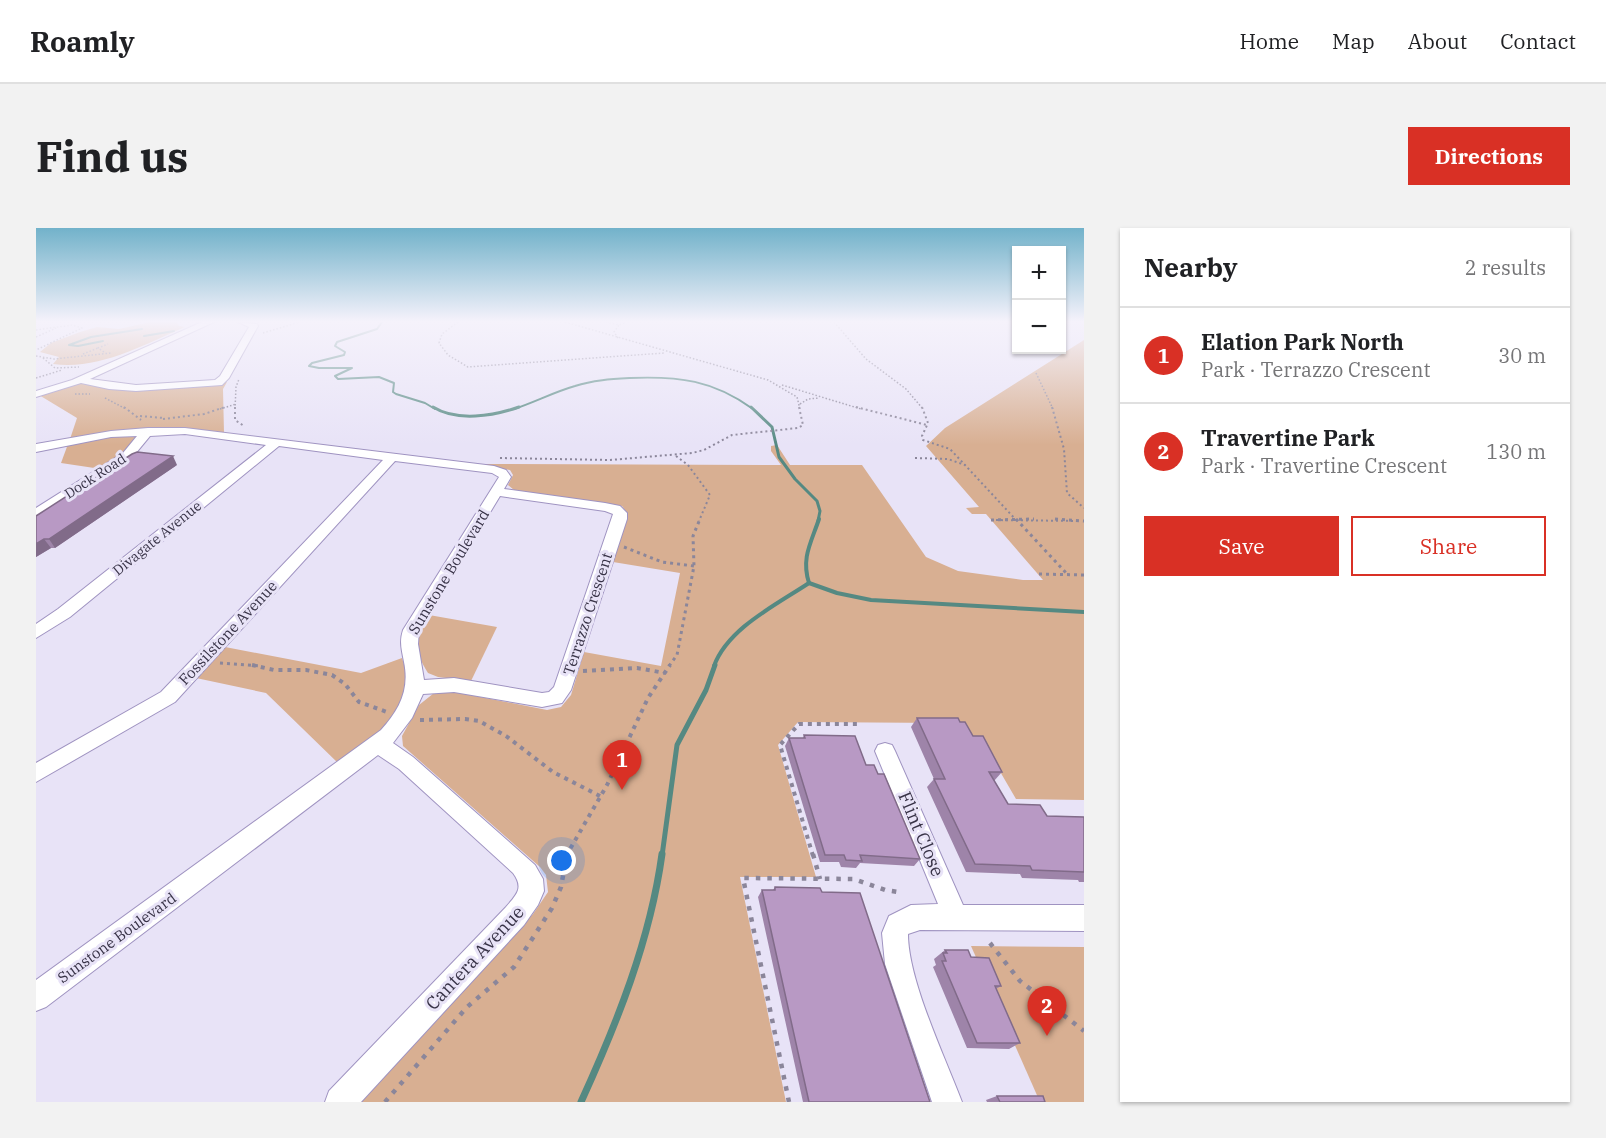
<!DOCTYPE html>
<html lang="en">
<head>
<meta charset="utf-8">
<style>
	:root { --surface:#fff; --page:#f2f2f2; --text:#202124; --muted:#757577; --line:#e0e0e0; --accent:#d93025 }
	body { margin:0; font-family:"IBM Plex Serif",serif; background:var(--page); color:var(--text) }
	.controls { position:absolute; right:18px; top:18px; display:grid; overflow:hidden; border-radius:0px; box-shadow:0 2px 4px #0004 }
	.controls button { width:54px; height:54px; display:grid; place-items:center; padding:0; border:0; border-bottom:2px solid var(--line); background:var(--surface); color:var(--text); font:30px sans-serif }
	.you { position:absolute; left:526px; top:633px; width:21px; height:21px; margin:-15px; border:4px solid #fff; border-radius:50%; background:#1a73e8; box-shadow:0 0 0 9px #1a73e833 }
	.badge { display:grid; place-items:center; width:39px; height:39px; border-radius:50%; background:var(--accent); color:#fff; font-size:20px; font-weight:700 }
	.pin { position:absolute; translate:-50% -50px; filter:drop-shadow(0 2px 3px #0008) }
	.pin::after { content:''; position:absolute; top:32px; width:21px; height:18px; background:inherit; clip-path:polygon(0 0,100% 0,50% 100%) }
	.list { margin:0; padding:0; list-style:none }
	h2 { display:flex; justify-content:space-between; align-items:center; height:78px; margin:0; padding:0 24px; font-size:26px }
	h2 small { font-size:20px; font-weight:400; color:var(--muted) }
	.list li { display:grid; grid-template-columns:39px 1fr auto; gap:18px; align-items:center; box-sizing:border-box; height:96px; padding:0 24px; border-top:2px solid var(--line) }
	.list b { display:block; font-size:22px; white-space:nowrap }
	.list p { margin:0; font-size:20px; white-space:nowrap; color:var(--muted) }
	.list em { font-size:20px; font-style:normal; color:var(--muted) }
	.actions { display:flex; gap:12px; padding:18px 24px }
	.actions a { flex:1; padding:14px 0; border:2px solid var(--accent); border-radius:0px; text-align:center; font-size:21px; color:var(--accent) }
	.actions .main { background:var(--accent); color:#fff }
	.map { position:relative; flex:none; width:1048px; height:874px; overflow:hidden; border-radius:0px }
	header { display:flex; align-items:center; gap:36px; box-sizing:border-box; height:84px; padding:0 30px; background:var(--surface); border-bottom:2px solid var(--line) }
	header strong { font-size:28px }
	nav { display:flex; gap:33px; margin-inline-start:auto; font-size:21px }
	.intro { display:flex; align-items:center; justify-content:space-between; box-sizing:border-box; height:144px; padding:0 36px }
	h1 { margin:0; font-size:42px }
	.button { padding:15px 27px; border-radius:0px; background:var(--accent); color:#fff; font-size:21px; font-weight:700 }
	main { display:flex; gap:36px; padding:0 36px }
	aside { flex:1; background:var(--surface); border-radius:0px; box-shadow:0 2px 4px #0004 }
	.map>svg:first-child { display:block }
</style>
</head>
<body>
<header>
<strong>Roamly</strong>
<nav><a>Home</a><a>Map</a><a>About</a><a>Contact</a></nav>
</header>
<div class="intro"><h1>Find us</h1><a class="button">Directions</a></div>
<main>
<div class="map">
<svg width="1048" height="874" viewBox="0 0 1048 874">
	<rect width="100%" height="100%" fill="#e8e3f7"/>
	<g fill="#d8af92">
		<path d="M114,94H140L143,98L149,99C107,117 64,142 17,136L23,129L4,124L15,115L44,104L61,99L83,101Z"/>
		<polygon points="1048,112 1048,572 980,571 948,516 911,495 762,494 742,517 780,649 704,649 750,874 323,874 497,686 512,664 510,647 504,639 367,518 366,508 383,477 398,465 414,463 511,482 525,479 535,467 548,424 625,438 644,345 577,334 592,286 586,278 478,262 472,257 477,247 474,242 437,236 745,237 735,223 735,218 741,217 754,237 826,237 890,329 922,343 987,352 1007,352 950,286 936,286 930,280 943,279 890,218 909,200"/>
		<polygon points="191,154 187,161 188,205 153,201 34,211 41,190 3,167 45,155 110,162 177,158"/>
		<polygon points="97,207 101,210 91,223 65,241 25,235 32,216 70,208"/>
		<path d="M393,387L461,399L435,453L402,449L392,445C377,422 380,408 393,387Z"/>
		<path d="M189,419L325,445L366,430C384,480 338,510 303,536L230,465L160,450Z"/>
		<polygon points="935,718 1048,719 1048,874 1004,874"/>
	</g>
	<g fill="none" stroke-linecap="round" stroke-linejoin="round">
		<g stroke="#558982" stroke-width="2">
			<polyline points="346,94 341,101 301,114 299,118 309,124 308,127 276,135 273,138 283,140 316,140 299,148 302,151 343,149 358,155 357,164 360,166 389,175 399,181"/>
			<polyline points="108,108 138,103"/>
			<polyline points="67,113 42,118 33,117 55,109 106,101"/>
			<path d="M478,181C499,174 518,164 539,158C557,152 576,151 594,150C643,148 677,152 717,181"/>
		</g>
		<g stroke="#558982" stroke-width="3">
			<path d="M397,179C421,194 457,188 483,179"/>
			<polyline points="715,179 736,199 743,229 759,251 781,273 784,283 782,293"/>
		</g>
		<g stroke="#558982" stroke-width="4">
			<path d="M773,355C765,330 775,315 783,291"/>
			<polyline points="773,355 801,365 835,372 1048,384"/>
			<path d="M678,438C692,400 740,377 773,355"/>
		</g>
		<polyline stroke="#558982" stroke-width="5" points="626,628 641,517 670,462 679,437"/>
		<path stroke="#558982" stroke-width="7" d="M545,874C581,795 614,713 626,626"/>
		<defs>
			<g id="minor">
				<polygon points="166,94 178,94 54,151 100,157 179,152 184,148 213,99 202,94 221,96 222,98 193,150 186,157 100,163 73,161 45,155 0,169 0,163 36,152"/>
				<path d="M112,200H149L458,238L470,242L475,249L468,261L569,275L584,278L591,285V291L535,462L526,475L506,479L418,464L387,466L376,490L357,515L377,529L499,637L507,651L508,663L502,677L488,697L325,874H289L293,863L470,679C481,666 488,660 477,645L363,541L342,527L10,779L0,783V752L345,502C363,482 374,462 368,434C366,423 363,414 367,402L463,249L456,245L359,233L139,474L0,554V535L125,464L347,232L243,218L34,389L0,410V396L22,381L230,217L149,206L114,208L95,231L0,290V280L87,225L101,208L75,209L0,224V216L75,203ZM464,268L569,283L577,286L518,459L513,464L506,465L418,450L388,452L382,416L383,402Z"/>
				<path d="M849,515L856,517L859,523L927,677H1048V703L884,702L872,706C872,752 909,829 926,874H896L849,736L846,705L853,688L875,677L902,676L839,523L842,517Z"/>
			</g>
		</defs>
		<use href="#minor" stroke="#9f93c1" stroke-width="2"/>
		<g stroke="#8b869a" stroke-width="1.5" stroke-dasharray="1.5 2" stroke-linecap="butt">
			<polyline points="422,94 406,106 403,115 412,127 432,139 628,125"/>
			<polyline points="529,94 732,152 761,169 764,181"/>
			<polyline points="570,94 583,97 590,94"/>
			<polyline points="798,94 830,131 870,161 887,181"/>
			<polyline points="0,102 36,97 46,100 0,122"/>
			<polyline points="227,105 264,94"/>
			<polyline points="0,109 20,100"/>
			<polyline points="582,110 578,104 583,97"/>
			<polyline points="68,124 62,120 72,116"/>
			<polyline points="47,126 62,120"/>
			<polyline points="0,128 18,131 75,125"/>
			<polyline points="7,130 19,140 43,139"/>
			<polyline points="1000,145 1017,181"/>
			<polyline points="0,150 26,142"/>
			<polyline points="746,157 825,181"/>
			<polyline points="39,166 54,166"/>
			<polyline points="69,170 90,181"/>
			<polyline points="764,176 772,171 783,170"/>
			<polyline points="184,181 200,176"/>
			<polyline points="199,181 200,159 203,151"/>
		</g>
		<g stroke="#8b869a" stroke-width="2" stroke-dasharray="2 3" stroke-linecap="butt">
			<polyline points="88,179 105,192"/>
			<polyline points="199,179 199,192 208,198"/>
			<polyline points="820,179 891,197"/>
			<polyline points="886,179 892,195 886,208 887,212 914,221 929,237"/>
			<polyline points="1016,179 1028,221 1031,265 1048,280"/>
			<polyline points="104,188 128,190"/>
			<polyline points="127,191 168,186 189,179"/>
			<polyline points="640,228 652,237 674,267 663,293"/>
			<polyline points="464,230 574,232 656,225 668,222 696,207 762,200 767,197 763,179"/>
			<polyline points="879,230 912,231 929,237 981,293"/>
			<polyline points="955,292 1044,293"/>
		</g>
		<g stroke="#8b869a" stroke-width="3" stroke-dasharray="3 4" stroke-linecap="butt">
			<polyline points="980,291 1032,347"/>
			<polyline points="1019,291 1048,293"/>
			<polyline points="955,292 998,291"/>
			<polyline points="588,319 626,334 658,338"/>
			<polyline points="1003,346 1048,347"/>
			<polyline points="184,435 224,438"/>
			<polyline points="633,438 641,427 658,338 657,308 664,291"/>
		</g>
		<g stroke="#8b869a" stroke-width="4" stroke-dasharray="4 5" stroke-linecap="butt">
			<polyline points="216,437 238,442 270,442 296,447 309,456 323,474 351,484"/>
			<polyline points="547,443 601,440 629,445"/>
			<polyline points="384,492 429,491 443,493 470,508 517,544 564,568"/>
			<polyline points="530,628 571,557 612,470 634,437"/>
			<polyline points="777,628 744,517 763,496 825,496"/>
		</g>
		<g stroke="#8b869a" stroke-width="4.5" stroke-dasharray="4.5 7" stroke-linecap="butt">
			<polyline points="777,626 784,651"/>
			<polyline points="954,715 984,753 1048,803"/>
			<polyline points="349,874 431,779 478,739 516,680 525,659 531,626"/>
			<polyline points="753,874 707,650 818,651 849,662 862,664"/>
		</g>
		<use href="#minor" fill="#fff" fill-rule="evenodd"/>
	</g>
	<g fill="#9e84a9">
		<polygon points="141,237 19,320 15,320 0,329 0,288"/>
		<polygon points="881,490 924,494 937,508 966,544 958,553 972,576 1011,588 1048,589 1048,654 1043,654 1042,652 986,650 984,646 930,644 891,559 898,551 875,499"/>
		<polygon points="768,507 830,537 842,546 884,631 878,638 824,635 820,640 805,639 803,634 784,634 749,518 753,510 767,510"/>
		<polygon points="739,659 786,664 894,874 767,874 722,669 726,662 737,662"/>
		<polygon points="909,722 935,729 965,758 960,761 984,815 973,821 931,820 897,739 900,737 898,731"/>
		<polygon points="961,868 1009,874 951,874 950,872"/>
	</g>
	<g fill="#816b89">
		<polygon points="137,228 141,237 19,320 13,311"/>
		<polygon points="8,311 15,320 0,329 0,316"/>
	</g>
	<g fill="#b899c4" stroke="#816b89" stroke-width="1.5">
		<polygon points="101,224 137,228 13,311 8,311 0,316 0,288 96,226"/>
		<polygon points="881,490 922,490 924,494 929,494 937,508 947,508 966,544 953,544 972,576 1004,577 1011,588 1048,589 1048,644 996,642 994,638 939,636 898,551 909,551"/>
		<polygon points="768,507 819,508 830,537 838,537 842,546 848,546 884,631 824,627 826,633 810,632 808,627 789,627 753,510 769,510"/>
		<polygon points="739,659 784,660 786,664 824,665 894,874 773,874 726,662 739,662"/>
		<polygon points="909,722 932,722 935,729 953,730 965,758 959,758 984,815 941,815 906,733 910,733 907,725 911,725"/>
		<polygon points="961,868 1007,868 1009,874 964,874"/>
	</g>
	<linearGradient id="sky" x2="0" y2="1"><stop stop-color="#72b2ca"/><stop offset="0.43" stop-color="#f5f2fb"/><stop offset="1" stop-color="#f5f2fb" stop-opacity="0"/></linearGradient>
	<rect width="1048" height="217" fill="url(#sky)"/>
	<g text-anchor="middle" stroke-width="6" stroke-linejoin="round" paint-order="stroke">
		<g font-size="14" fill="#383347" stroke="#e8e3f7">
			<text transform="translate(59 248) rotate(-33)" y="5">Dock Road</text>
			<text transform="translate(121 310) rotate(-39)" y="5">Divagate Avenue</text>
		</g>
		<g font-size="15" fill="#383347" stroke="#e8e3f7">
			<text transform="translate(413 344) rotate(-59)" y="5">Sunstone Boulevard</text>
			<text transform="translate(552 386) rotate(-72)" y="5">Terrazzo Crescent</text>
			<text transform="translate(192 405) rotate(-47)" y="5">Fossilstone Avenue</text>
			<text transform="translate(81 710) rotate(-36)" y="5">Sunstone Boulevard</text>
		</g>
		<g font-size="18" fill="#383347" stroke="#e8e3f7">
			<text transform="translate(885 606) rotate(67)" y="6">Flint Close</text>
			<text transform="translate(439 730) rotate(-47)" y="6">Cantera Avenue</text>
		</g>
	</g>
</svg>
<div class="controls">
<button>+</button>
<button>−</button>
</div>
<div class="you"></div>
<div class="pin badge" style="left:586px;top:562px">1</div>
<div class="pin badge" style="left:1011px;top:808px">2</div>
</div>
<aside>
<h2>Nearby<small>2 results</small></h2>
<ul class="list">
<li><span class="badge">1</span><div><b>Elation Park North</b><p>Park · Terrazzo Crescent</p></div><em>30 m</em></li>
<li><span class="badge">2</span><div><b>Travertine Park</b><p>Park · Travertine Crescent</p></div><em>130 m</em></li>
</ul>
<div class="actions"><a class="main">Save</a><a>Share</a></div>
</aside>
</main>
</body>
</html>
